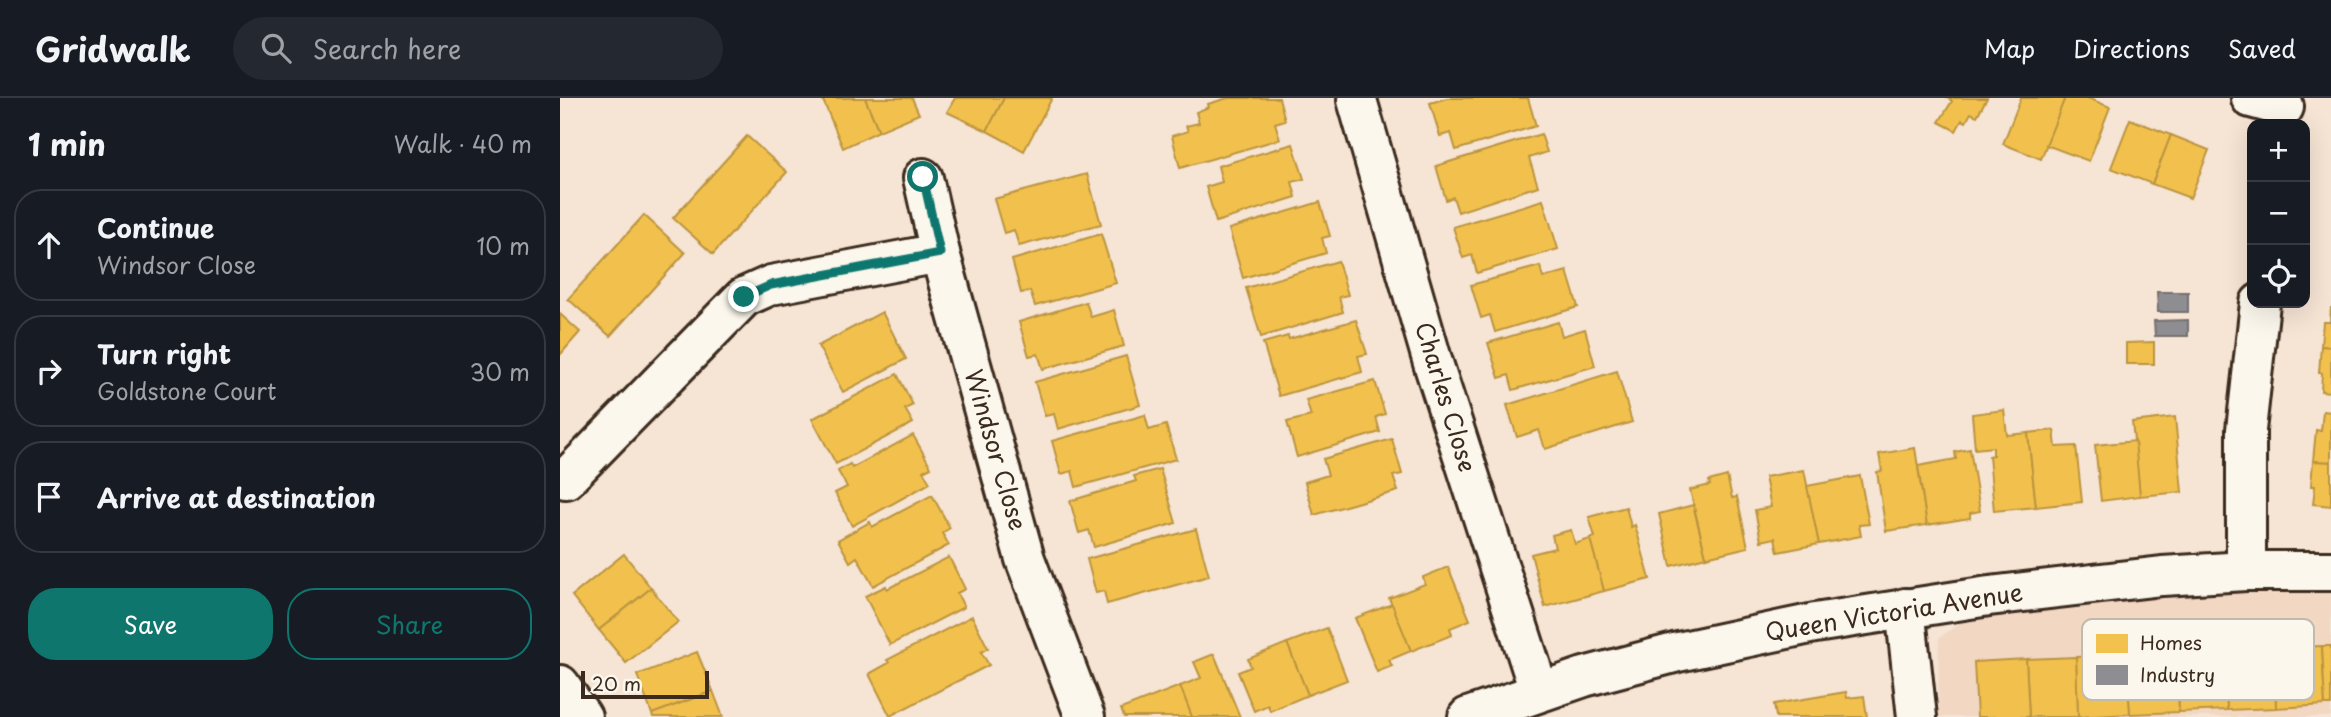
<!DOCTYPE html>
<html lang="en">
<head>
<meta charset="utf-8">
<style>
	:root { --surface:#171b24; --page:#242831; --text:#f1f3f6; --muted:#9ea1a6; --line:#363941; --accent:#0f766e }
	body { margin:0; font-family:"Playpen Sans",sans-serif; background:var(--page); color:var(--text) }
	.controls { position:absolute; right:21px; top:21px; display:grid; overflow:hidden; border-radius:14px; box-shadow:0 7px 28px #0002 }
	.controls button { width:63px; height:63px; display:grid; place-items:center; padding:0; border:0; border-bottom:2px solid var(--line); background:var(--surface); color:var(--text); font:35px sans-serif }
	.scale { position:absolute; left:21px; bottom:18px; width:128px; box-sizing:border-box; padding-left:7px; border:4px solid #3b2a1e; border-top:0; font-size:19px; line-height:24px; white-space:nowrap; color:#3b2a1e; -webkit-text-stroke:5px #fbf7ec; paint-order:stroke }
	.stop { position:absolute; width:21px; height:21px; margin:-16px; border:5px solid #0f766e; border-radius:50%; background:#fff }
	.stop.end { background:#0f766e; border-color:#fff; box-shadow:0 2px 7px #0008 }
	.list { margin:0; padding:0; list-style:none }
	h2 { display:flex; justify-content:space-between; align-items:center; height:91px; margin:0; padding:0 28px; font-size:30px }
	h2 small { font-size:23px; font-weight:400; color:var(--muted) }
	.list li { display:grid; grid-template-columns:46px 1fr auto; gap:21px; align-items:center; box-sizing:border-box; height:112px; margin:0 14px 14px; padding:0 14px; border:2px solid var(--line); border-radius:28px }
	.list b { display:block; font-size:26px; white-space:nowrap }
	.list p { margin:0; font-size:23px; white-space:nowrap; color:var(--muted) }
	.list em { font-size:23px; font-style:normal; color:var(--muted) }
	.actions { display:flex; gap:14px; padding:21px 28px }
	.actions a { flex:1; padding:16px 0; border:2px solid var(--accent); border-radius:28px; text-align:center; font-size:24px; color:var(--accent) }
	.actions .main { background:var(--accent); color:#fff }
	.icon { flex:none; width:38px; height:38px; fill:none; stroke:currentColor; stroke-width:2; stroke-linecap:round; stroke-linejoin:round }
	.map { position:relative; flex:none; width:1771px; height:619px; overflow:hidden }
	header { display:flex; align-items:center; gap:42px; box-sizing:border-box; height:98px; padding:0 35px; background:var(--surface); border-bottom:2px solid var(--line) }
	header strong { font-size:33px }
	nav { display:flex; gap:38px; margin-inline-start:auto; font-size:24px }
	.search { width:490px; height:63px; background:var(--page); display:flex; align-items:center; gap:18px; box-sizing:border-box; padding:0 24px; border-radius:38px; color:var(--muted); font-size:26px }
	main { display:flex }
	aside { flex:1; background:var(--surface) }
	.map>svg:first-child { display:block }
</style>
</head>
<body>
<header>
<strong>Gridwalk</strong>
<div class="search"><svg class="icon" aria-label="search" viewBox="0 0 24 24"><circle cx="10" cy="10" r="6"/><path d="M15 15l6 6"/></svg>Search here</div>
<nav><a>Map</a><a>Directions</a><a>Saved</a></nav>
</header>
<main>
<aside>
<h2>1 min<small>Walk · 40 m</small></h2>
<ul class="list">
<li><svg class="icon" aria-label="ahead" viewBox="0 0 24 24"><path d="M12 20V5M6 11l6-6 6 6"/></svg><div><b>Continue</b><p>Windsor Close</p></div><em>10 m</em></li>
<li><svg class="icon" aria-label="right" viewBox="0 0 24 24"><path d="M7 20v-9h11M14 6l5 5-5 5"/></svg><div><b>Turn right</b><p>Goldstone Court</p></div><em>30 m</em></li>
<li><svg class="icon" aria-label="arrive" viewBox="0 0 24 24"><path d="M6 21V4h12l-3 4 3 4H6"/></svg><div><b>Arrive at destination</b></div></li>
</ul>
<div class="actions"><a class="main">Save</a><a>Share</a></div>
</aside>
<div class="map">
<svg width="1771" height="619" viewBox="0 0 1771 619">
	<rect width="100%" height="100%" fill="#f6e4d4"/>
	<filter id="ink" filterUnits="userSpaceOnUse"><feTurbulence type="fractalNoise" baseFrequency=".0143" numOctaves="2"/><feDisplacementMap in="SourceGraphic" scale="14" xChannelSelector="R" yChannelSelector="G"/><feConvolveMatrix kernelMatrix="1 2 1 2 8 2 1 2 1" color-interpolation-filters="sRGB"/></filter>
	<g filter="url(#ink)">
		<polygon fill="#f2d7c3" points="1771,486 1771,619 1378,619 1379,540 1413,515 1683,488"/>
		<g fill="#f2c14e" stroke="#bb9440" stroke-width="2">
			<polygon points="262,0 305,0 319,33 283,50"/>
			<polygon points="305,0 352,0 359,16 319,33"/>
			<polygon points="395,0 444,0 427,33 387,14"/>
			<polygon points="444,0 492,0 464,53 427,33"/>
			<polygon points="668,0 719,0 725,22 715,25 720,41 620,70 612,38 628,33 626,28 639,25 636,14 649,9 648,6"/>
			<polygon points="887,0 968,0 976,28 896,52 891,35 880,38 870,5"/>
			<polygon points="1387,0 1427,0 1417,18 1411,15 1406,24 1402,22 1396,33 1379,24 1392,3"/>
			<polygon points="1461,0 1505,0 1481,61 1443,46"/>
			<polygon points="1505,0 1528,0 1550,9 1529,63 1486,47"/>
			<polygon points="1570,21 1611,37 1592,86 1551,70"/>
			<polygon points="981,36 987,54 969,60 978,88 898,114 893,99 886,102 876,68"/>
			<polygon points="1611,37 1649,52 1630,100 1592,86"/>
			<polygon points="187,38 227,74 153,156 113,120"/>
			<polygon points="733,46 744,81 732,84 736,99 656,124 646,89 662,84 658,68"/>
			<polygon points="527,76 541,126 459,148 454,132 444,135 434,101"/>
			<polygon points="983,102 998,151 917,175 912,157 903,160 893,129"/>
			<polygon points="760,104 770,138 762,140 766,155 683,180 669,131"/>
			<polygon points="84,117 125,155 50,238 8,201"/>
			<polygon points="541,136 556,185 475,208 470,193 461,195 452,162"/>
			<polygon points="778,163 788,197 779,199 783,214 701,239 686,190"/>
			<polygon points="980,168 983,180 1007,173 1018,209 935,234 930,217 921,220 911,187"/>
			<polygon points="526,204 531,219 554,212 564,248 483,271 478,256 469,258 459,224"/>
			<polygon points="1771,209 1771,249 1761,248 1763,224 1770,224"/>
			<polygon points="322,214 346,261 283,294 258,248"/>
			<polygon points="0,216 20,234 0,257"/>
			<polygon points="796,222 807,256 798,258 802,274 719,298 703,245 728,238 729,241"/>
			<polygon points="998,224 1002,238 1025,231 1035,268 953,292 949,277 939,280 928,245"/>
			<polygon points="1594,244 1594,266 1566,266 1566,245"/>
			<polygon points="1761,248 1771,249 1771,294 1761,293 1762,275 1759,275"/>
			<polygon points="566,258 580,307 498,331 494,316 485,318 475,284"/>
			<polygon points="1057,273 1072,324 985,351 979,332 957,339 947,307"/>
			<polygon points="337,276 353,307 345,311 353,325 276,366 252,321"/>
			<polygon points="815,283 825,316 816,319 820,334 737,359 727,324 751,318 746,302"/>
			<polygon points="1444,312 1447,337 1468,335 1476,409 1434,413 1429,358 1433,357 1433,349 1415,351 1412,316"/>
			<polygon points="1763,313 1771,314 1771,364 1753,363 1756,332 1761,333"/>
			<polygon points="585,317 589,332 606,327 616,361 516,389 512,373 501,376 492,343"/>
			<polygon points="1615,319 1622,394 1580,398 1572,324"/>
			<polygon points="1494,332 1496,349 1516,348 1522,404 1476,409 1468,335"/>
			<polygon points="353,337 371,369 363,373 370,385 292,428 275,395 287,389 278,373 290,366 292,370"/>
			<polygon points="832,341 842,376 833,378 838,393 754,417 745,384 768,377 763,361"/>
			<polygon points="1575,343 1580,398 1541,403 1535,347"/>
			<polygon points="1355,350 1367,427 1326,433 1317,374 1322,373 1319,356"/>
			<polygon points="1410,351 1420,413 1410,415 1410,420 1367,427 1358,368 1396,361 1395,354"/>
			<polygon points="1753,363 1771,364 1771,408 1753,406 1755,388 1751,388"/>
			<polygon points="600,371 616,425 534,449 529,432 519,435 510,403 576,383 574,378"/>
			<polygon points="1244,372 1259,446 1218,454 1215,440 1201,443 1195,412 1211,409 1205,379"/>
			<polygon points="1167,378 1172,400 1177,399 1188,449 1146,459 1130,392 1150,387 1149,383"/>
			<polygon points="1300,378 1309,426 1299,427 1301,438 1259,446 1247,388"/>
			<polygon points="372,397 390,430 382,435 389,447 313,488 297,459 290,464 278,442 310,424 312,429"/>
			<polygon points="1133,407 1146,459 1111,468 1099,416"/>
			<polygon points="1066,409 1071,429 1075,427 1090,481 1044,493 1030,441 1035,439 1029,419"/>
			<polygon points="636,431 649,478 547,506 544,493 536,495 527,461"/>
			<polygon points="1011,432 1015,446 1030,441 1044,493 985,509 971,456 995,450 992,437"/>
			<polygon points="64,456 91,490 39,532 12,498"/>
			<polygon points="389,459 405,491 397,495 404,509 330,547 305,498 326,488 327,491"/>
			<polygon points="888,469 910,522 890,530 892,537 851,553 829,500 865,486 863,479"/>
			<polygon points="91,490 118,524 66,565 39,532"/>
			<polygon points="832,506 851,553 829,562 832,568 817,574 795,520"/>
			<polygon points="412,518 428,550 421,554 429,567 330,618 309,576 329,565 327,562"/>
			<polygon points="767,530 787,582 748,597 727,545"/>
			<polygon points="727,545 748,597 710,613 708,607 694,613 678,574 691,569 688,561"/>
			<polygon points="1762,548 1765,607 1716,610 1713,550"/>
			<polygon points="1762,548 1771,548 1771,607 1765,607"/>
			<polygon points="1713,550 1716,610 1667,612 1664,552"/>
			<polygon points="1664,552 1667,612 1619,614 1616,554"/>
			<polygon points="137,554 153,593 92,616 77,577"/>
			<polygon points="1616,554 1619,614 1570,616 1566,557"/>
			<polygon points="654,556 680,619 632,619 620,588 641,580 634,564"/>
			<polygon points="1566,557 1570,616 1518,619 1516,559"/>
			<polygon points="1516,559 1518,619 1469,619 1466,561"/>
			<polygon points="1466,561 1469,619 1417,619 1414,564"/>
			<polygon points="620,588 632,619 564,619 561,611"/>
			<polygon points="153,593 163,619 93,619 92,616"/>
			<polygon points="1286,594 1287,600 1304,598 1307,619 1216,619 1214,606"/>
		</g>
		<g fill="#8d8d92" stroke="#746f6f" stroke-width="2">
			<polygon points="1597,194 1628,194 1628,214 1598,214"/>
			<polygon points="1628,222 1628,238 1595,238 1594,223"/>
		</g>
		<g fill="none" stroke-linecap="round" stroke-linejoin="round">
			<defs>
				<g id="minor">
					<polyline points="1691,0 1724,9"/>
					<polyline points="797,2 873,265 979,593"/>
					<polyline points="363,80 380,155 465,461 525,619"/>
					<polyline points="6,381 184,199 211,187 380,155"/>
					<polyline points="1686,473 1686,332 1700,205"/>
					<polyline points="1345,510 1357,619"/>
					<polyline points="0,587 22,619"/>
					<polyline points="908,619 1024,579 1118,554 1255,525 1429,498 1602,478 1686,473 1771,473"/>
				</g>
			</defs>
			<use href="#minor" stroke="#3b2a1e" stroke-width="44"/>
			<use href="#minor" stroke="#fbf7ec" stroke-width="38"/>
		</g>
	</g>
	<g fill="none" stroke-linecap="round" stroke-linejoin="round" filter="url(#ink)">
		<polyline stroke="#0f766e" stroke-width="9" points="184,199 211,187 380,155 363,79"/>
	</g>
	<g text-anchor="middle" stroke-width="7" stroke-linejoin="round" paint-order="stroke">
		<g font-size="24" fill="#3b2a1e" stroke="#fbf7ec">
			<text transform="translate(885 299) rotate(73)" y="8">Charles Close</text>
			<text transform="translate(435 352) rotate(74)" y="8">Windsor Close</text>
			<text transform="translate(1334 515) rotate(-9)" y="8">Queen Victoria Avenue</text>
		</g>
	</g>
	<rect x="1522" y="521" width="232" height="81" rx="10" fill="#fbf7ec" stroke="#c1baae" stroke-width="2"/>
	<rect x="1536" y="536" width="32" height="19" fill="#f2c14e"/>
	<rect x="1536" y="567" width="32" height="20" fill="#8d8d92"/>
	<g font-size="19" fill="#3b2a1e">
		<text x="1580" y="552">Homes</text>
		<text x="1580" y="584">Industry</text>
	</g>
</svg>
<div class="controls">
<button>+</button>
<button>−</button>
<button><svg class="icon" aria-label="locate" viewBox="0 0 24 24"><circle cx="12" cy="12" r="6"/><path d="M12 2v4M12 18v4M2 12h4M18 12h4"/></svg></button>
</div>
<div class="scale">20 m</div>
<div class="stop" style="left:363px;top:79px"></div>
<div class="stop end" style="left:184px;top:199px"></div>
</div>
</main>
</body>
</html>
